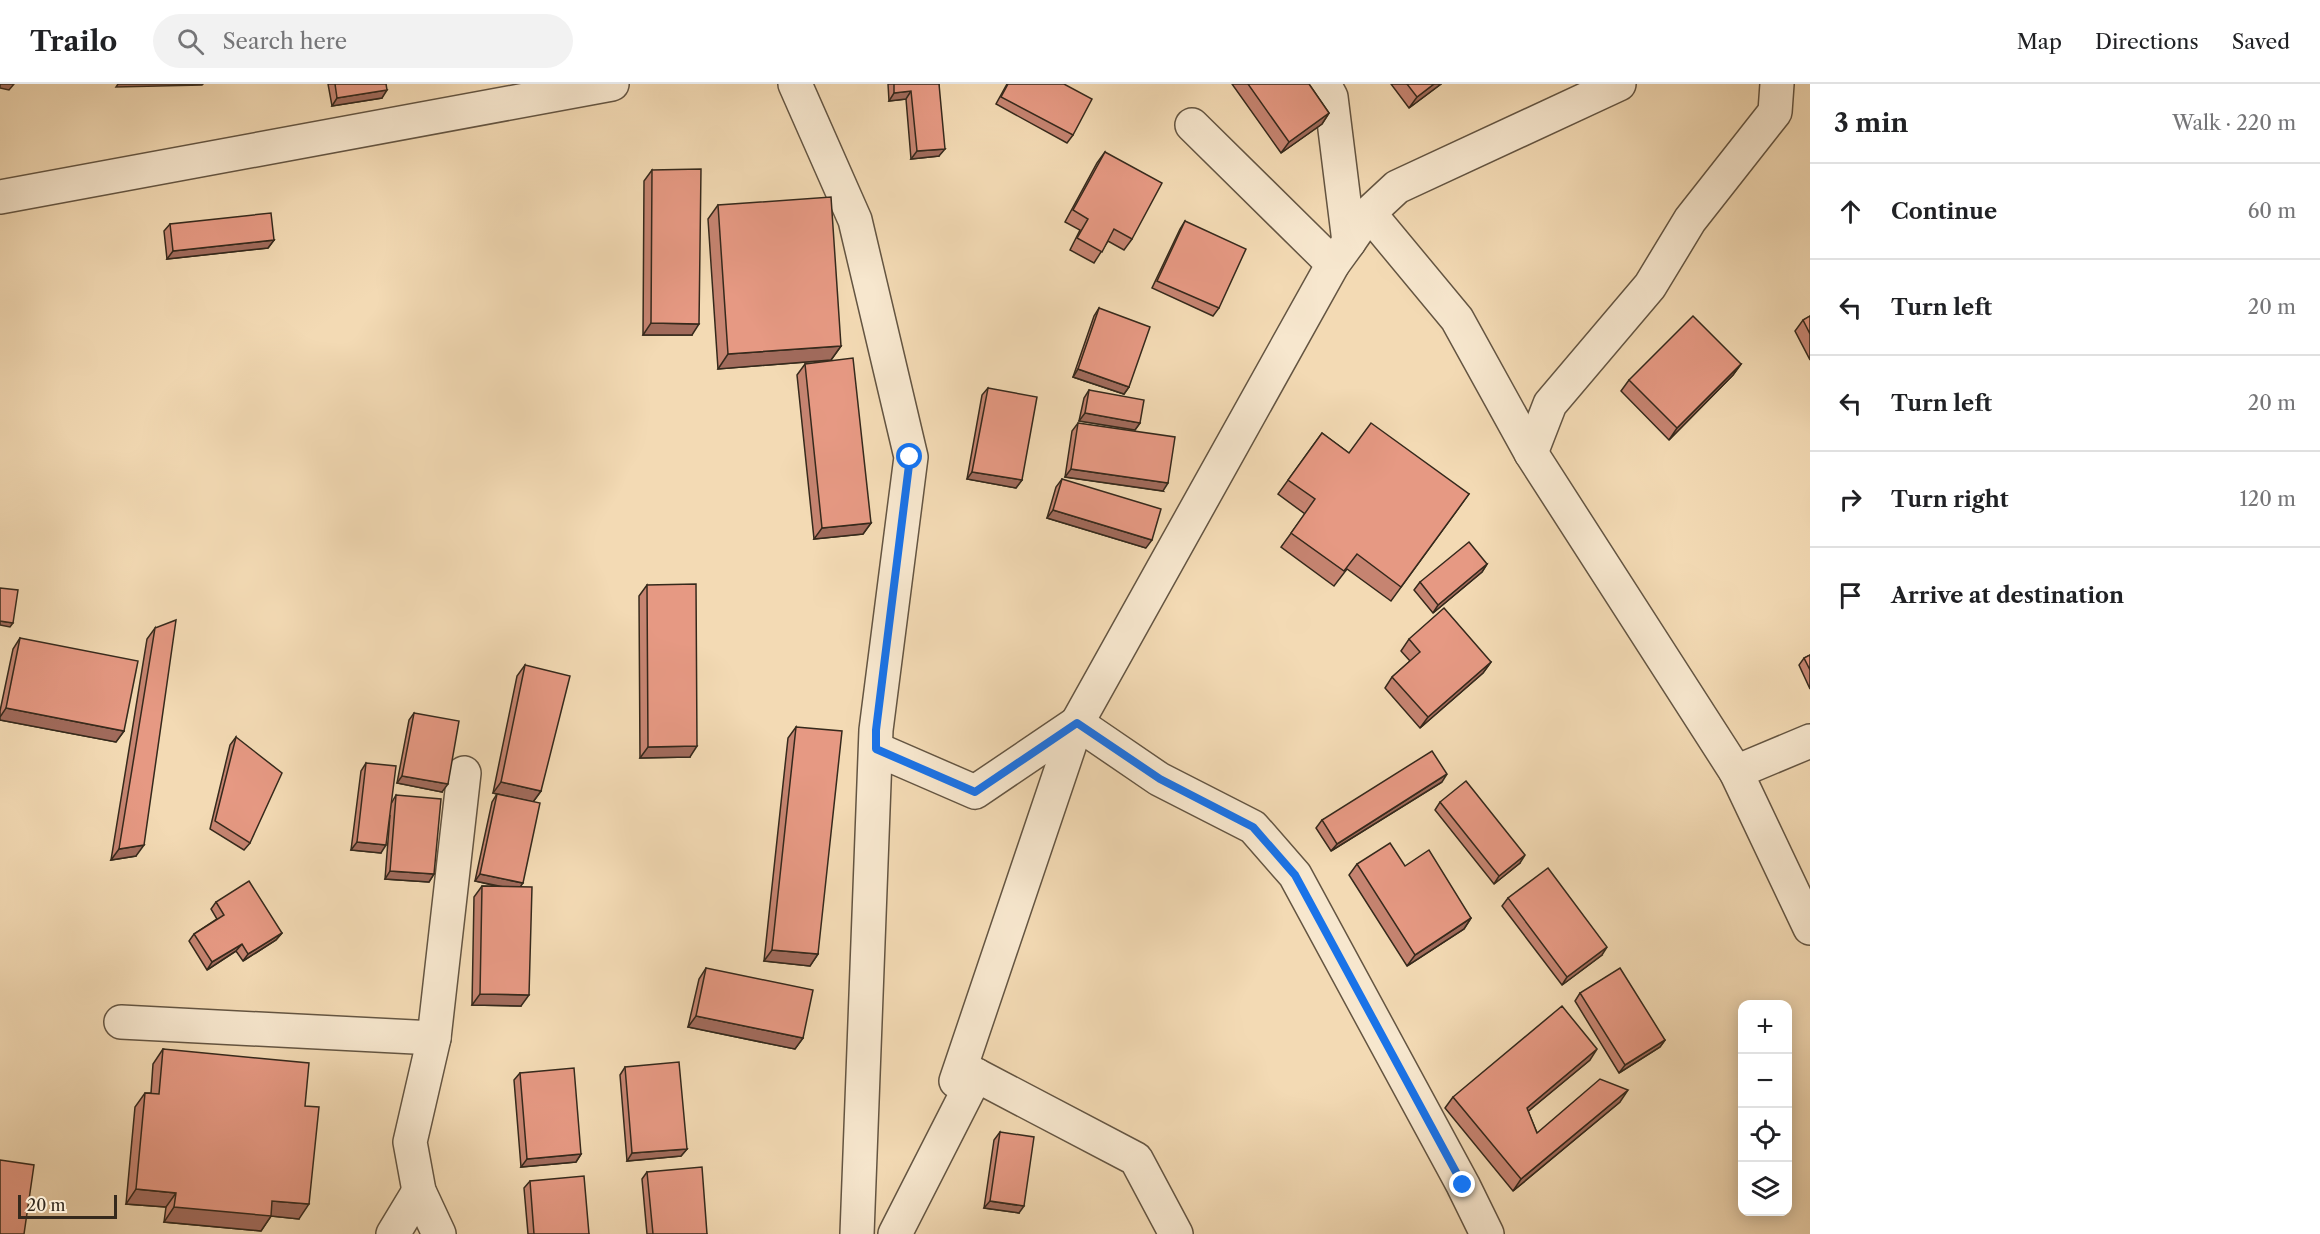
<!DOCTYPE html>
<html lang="en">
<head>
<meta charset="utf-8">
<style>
	:root { --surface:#fff; --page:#f2f2f2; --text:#202124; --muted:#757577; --line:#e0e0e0 }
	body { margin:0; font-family:"Libre Caslon Text",serif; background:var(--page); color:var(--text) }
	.controls { position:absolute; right:18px; bottom:18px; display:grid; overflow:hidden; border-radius:12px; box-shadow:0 3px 15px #0003 }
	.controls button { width:54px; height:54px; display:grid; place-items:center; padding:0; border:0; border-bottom:2px solid var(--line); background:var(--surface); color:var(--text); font:30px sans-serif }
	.scale { position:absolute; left:18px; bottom:15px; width:99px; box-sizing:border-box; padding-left:6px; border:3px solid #35291c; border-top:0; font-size:16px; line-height:21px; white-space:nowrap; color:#35291c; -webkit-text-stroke:4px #f7e7ce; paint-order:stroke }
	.stop { position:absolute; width:18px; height:18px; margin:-14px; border:4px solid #1a73e8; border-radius:50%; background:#fff }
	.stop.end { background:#1a73e8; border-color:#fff; box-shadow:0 2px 6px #0008 }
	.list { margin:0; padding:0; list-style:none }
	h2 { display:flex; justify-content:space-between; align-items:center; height:78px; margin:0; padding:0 24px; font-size:26px }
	h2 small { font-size:20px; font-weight:400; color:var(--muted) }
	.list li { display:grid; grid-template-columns:39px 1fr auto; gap:18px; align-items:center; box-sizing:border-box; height:96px; padding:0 24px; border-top:2px solid var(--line) }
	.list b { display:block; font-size:22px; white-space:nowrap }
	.list em { font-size:20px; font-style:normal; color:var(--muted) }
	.icon { flex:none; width:33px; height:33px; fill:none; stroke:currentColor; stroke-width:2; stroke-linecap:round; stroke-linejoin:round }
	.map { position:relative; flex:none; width:1810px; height:1150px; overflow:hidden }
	header { display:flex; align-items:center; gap:36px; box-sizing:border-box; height:84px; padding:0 30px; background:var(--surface); border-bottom:2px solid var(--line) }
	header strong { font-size:28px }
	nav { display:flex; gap:33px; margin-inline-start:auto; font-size:21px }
	.search { width:420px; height:54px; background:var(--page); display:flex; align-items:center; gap:15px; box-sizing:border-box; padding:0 21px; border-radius:33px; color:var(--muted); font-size:22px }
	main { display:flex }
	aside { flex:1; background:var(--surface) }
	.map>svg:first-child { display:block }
</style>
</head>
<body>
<header>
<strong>Trailo</strong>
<div class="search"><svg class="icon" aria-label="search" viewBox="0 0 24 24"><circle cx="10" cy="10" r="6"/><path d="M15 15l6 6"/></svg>Search here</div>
<nav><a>Map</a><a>Directions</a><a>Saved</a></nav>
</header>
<main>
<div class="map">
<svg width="1810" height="1150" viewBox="0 0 1810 1150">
	<rect width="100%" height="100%" fill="#f3dab4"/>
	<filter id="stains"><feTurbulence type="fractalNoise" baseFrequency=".00333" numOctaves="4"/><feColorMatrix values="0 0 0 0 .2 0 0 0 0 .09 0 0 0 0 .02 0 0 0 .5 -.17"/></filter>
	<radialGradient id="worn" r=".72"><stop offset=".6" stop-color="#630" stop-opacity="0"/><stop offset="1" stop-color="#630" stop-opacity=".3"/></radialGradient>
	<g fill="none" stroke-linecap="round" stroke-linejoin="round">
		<defs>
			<g id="minor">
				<polyline points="795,0 855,136 911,373 876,646 857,1150"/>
				<polyline points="1324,0 1331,13 1349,158 1369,129 1457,235 1531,369 1736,688 1810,844"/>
				<polyline points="1192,41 1333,180"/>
				<polyline points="0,113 612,0"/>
				<polyline points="1369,129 1397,103 1619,0"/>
				<polyline points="1531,369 1550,320 1650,202 1690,136 1775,28 1777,0"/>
				<polyline points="876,665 975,708 1077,639 1159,695 1253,743 1295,791 1463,1101 1487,1150"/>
				<polyline points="1736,688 1810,657"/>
				<polyline points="121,938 434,954"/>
				<polyline points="976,991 1136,1075 1176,1150"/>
				<polyline points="393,1150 419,1107"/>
				<polyline points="439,1150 419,1107 410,1058 434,954 464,689"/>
				<polyline points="895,1150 976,991 956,997 1077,639 1333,180 1349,158"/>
			</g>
		</defs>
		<use href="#minor" stroke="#645542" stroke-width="36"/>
		<use href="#minor" stroke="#f7e7ce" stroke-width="33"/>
	</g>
	<g fill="#c68471" stroke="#35291c" stroke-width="1.5">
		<polygon points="328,0 386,0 382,14 332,22"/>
		<polygon points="888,0 939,0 939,72 911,75 906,15 889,17"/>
		<polygon points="1007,0 1064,0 1073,51 1067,59 996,20"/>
		<polygon points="1232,0 1309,0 1329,29 1322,40 1281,69"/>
		<polygon points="1391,0 1441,0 1409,24"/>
		<polygon points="1105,68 1132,155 1124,166 1108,157 1094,179 1070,166 1080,146 1065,138 1097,79"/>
		<polygon points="652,86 692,251 643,251 644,97"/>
		<polygon points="718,121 841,262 831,276 718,285 708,135"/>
		<polygon points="1185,137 1219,224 1213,232 1152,204 1180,145"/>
		<polygon points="170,140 274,156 268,164 167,175 164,147"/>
		<polygon points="1099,224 1129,303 1124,310 1073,293 1094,232"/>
		<polygon points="1810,232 1810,276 1795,247 1803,236"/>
		<polygon points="805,280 871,439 863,450 814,455 797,291"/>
		<polygon points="1741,280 1733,291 1669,356 1621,307 1629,296"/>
		<polygon points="988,304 1022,396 1016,404 967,395 982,311"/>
		<polygon points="1089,306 1140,339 1135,346 1079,337 1084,314"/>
		<polygon points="1078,339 1163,407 1065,393 1072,347"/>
		<polygon points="1322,349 1349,369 1469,410 1391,517 1347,485 1334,502 1281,463 1305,430 1278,410"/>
		<polygon points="1062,395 1146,464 1047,434 1056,403"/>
		<polygon points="1487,480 1482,488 1433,529 1414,506 1420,498"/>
		<polygon points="647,501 690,673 640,674 639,512"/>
		<polygon points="155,544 136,772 111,776 147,555"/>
		<polygon points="20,554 124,647 116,658 0,636 0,627 13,565"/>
		<polygon points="1409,555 1491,578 1483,589 1420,644 1385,604 1392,593 1410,577 1401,567"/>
		<polygon points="1810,571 1810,605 1799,581 1804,574"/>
		<polygon points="525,581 541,707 533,718 520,803 521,922 472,921 474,813 482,802 500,803 475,797 492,718 497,710 493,709 517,592"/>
		<polygon points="414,629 442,708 397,699 409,636"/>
		<polygon points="796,643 818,870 810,882 764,877 788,654"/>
		<polygon points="236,653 250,759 244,766 210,745 230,661"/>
		<polygon points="366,679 392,718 396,711 434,790 429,798 385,795 390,731 381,769 351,766 361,687"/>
		<polygon points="1442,698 1331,767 1316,744 1322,736"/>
		<polygon points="1440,718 1520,779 1494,800 1435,726"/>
		<polygon points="1357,780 1405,782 1471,834 1464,845 1407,882 1349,791"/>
		<polygon points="1508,814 1602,871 1562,901 1502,822"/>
		<polygon points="216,818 282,849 276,856 243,877 236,867 207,886 189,857 194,850 217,835 211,825"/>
		<polygon points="706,884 803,954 795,965 688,943 699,895"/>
		<polygon points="1580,909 1665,956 1660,963 1619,989 1575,917"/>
		<polygon points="163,965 305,1022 299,1135 271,1132 261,1147 164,1138 166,1123 126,1120 135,1023 145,1009 151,1009 153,980"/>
		<polygon points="1590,976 1528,1027 1537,1049 1620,1018 1513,1107 1445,1024 1453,1013"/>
		<polygon points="625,983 687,1065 681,1072 627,1077 620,991"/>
		<polygon points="520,989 581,1070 576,1078 521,1083 514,996"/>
		<polygon points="1000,1048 1019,1129 984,1124 994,1056"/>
		<polygon points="647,1088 707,1150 647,1150 642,1095"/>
		<polygon points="530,1097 589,1150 528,1150 524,1104"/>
	</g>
	<g fill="#a16b5c" stroke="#35291c" stroke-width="1.5">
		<polygon points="0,0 14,0 9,6 0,4"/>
		<polygon points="118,0 203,0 202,1 116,3"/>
		<polygon points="1434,0 1441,0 1409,24 1417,13"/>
		<polygon points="387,6 382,14 332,22 337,14"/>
		<polygon points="911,7 906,15 889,17 894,9"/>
		<polygon points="1329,29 1322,40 1281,69 1289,58"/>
		<polygon points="945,65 939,72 911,75 917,67"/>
		<polygon points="274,156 268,164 167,175 173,167"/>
		<polygon points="651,239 699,240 692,251 643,251"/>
		<polygon points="841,262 831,276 718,285 728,270"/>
		<polygon points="1741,280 1733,291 1669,356 1677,344"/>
		<polygon points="1078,285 1129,303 1124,310 1073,293"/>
		<polygon points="1085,329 1140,339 1135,346 1079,337"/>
		<polygon points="1071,385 1168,399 1163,407 1065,393"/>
		<polygon points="972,388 1022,396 1016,404 967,395"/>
		<polygon points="1053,426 1152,456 1146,464 1047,434"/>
		<polygon points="871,439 863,450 814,455 822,444"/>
		<polygon points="1487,480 1482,488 1433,529 1438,521"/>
		<polygon points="0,537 13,539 10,543 0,541"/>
		<polygon points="1491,578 1483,589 1420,644 1428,633"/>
		<polygon points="6,624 124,647 116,658 0,636 0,633"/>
		<polygon points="697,662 690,673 640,674 648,663"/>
		<polygon points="1447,690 1442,698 1331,767 1337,760"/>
		<polygon points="402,692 448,700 442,708 397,699"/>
		<polygon points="501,698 541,707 533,718 493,709"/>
		<polygon points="357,758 386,761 381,769 351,766"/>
		<polygon points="144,761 136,772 111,776 119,765"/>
		<polygon points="1525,771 1520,779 1494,800 1499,792"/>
		<polygon points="390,787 434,790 429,798 385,795"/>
		<polygon points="480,790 523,799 518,806 475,797"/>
		<polygon points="1471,834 1464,845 1407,882 1415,871"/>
		<polygon points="282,849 276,856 243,877 248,870"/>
		<polygon points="242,860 236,867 207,886 212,878"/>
		<polygon points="1607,863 1602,871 1562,901 1567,893"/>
		<polygon points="772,866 818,870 810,882 764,877"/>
		<polygon points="480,910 529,911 521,922 472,921"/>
		<polygon points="696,932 803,954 795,965 688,943"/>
		<polygon points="1665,956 1660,963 1619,989 1625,981"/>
		<polygon points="1597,965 1590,976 1519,1035 1527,1024"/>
		<polygon points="1628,1006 1620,1018 1513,1107 1521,1095"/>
		<polygon points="687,1065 681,1072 627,1077 632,1069"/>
		<polygon points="581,1070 576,1078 521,1083 527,1075"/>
		<polygon points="136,1105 176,1109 166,1123 126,1120"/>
		<polygon points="272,1117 309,1120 299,1135 271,1132 261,1147 164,1138 174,1123"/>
		<polygon points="990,1117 1024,1122 1019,1129 984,1124"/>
	</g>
	<g fill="#e69983" stroke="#35291c" stroke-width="1.5">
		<polygon points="335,0 386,0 387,6 337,14"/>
		<polygon points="894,0 939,0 945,65 917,67 911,7 894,9"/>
		<polygon points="1008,0 1064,0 1092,15 1073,51 1001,13"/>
		<polygon points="1248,0 1309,0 1329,29 1289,58"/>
		<polygon points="1407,0 1434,0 1417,13"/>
		<polygon points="1105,68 1162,99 1132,155 1114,145 1102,168 1077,154 1088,135 1073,126"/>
		<polygon points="701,85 699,240 651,239 652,86"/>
		<polygon points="831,113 841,262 728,270 718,121"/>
		<polygon points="271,129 274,156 173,167 170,140"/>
		<polygon points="1185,137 1246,165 1219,224 1157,197"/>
		<polygon points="1099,224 1150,243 1129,303 1078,285"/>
		<polygon points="1693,232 1741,280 1677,344 1629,296"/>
		<polygon points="1810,232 1810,250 1803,236"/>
		<polygon points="853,274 871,439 822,444 805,280"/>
		<polygon points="988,304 1037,313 1022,396 972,388"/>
		<polygon points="1089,306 1144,316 1140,339 1085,329"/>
		<polygon points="1078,339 1175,353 1168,399 1071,385"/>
		<polygon points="1371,339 1469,410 1401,503 1357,470 1344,487 1291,449 1315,415 1288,396 1322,349 1349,369"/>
		<polygon points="1062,395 1161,425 1152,456 1053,426"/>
		<polygon points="1469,458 1487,480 1438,521 1420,498"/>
		<polygon points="696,500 697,662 648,663 647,501"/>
		<polygon points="0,504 18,506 13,539 0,537"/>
		<polygon points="1444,524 1491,578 1428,633 1392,593 1420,568 1409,555"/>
		<polygon points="176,536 144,761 119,765 155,544"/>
		<polygon points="20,554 138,577 124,647 6,624"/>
		<polygon points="1810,571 1810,586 1804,574"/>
		<polygon points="525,581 570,592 541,707 501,698"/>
		<polygon points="414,629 459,637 448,700 402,692"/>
		<polygon points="796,643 842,647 818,870 772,866"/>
		<polygon points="236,653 282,689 250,759 215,737"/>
		<polygon points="1432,667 1447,690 1337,760 1322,736"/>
		<polygon points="366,679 396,682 386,761 357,758"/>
		<polygon points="1466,697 1525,771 1499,792 1440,718"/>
		<polygon points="497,710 540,719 523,799 480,790"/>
		<polygon points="396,711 441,715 434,790 390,787"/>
		<polygon points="1390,759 1405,782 1429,766 1471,834 1415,871 1357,780"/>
		<polygon points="1548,784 1607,863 1567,893 1508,814"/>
		<polygon points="249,797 282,849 248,870 242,860 212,878 194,850 224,831 216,818"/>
		<polygon points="482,802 532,803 529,911 480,910"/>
		<polygon points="706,884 813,906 803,954 696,932"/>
		<polygon points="1620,884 1665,956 1625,981 1580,909"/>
		<polygon points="1562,922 1597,965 1527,1024 1537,1049 1600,995 1628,1006 1521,1095 1453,1013"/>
		<polygon points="163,965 309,979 305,1022 319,1023 309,1120 272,1117 271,1132 174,1123 176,1109 136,1105 145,1009 159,1010"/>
		<polygon points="679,978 687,1065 632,1069 625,983"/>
		<polygon points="574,984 581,1070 527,1075 520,989"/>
		<polygon points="1000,1048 1034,1053 1024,1122 990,1117"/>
		<polygon points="0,1076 34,1081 24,1150 0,1150"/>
		<polygon points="702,1083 707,1150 653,1150 647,1088"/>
		<polygon points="584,1092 589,1150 534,1150 530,1097"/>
	</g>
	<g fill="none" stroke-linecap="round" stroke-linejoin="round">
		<polyline stroke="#1a73e8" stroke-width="8" points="910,373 876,646 876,665 975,708 1077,639 1160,695 1253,743 1295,791 1463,1101"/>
	</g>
	<rect width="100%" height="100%" filter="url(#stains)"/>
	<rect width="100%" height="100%" fill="url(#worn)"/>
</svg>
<div class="controls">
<button>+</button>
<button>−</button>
<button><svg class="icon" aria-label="locate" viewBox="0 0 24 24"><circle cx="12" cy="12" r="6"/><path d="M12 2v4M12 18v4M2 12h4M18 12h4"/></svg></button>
<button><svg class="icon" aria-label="layers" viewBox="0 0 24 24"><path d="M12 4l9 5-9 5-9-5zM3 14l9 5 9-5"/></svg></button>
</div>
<div class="scale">20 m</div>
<div class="stop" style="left:910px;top:373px"></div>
<div class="stop end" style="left:1463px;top:1101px"></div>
</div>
<aside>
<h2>3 min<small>Walk · 220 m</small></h2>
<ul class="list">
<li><svg class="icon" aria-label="ahead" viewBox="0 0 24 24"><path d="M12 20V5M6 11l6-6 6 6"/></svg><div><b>Continue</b></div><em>60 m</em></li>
<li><svg class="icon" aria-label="left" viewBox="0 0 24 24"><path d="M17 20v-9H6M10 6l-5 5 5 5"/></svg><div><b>Turn left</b></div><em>20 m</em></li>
<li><svg class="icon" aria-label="left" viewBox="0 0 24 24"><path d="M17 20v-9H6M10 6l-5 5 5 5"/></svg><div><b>Turn left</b></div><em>20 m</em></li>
<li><svg class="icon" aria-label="right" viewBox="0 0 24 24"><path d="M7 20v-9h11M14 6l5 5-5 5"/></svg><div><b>Turn right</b></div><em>120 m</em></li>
<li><svg class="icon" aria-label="arrive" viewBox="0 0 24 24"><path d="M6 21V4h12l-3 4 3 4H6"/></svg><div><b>Arrive at destination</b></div></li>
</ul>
</aside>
</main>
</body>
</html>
